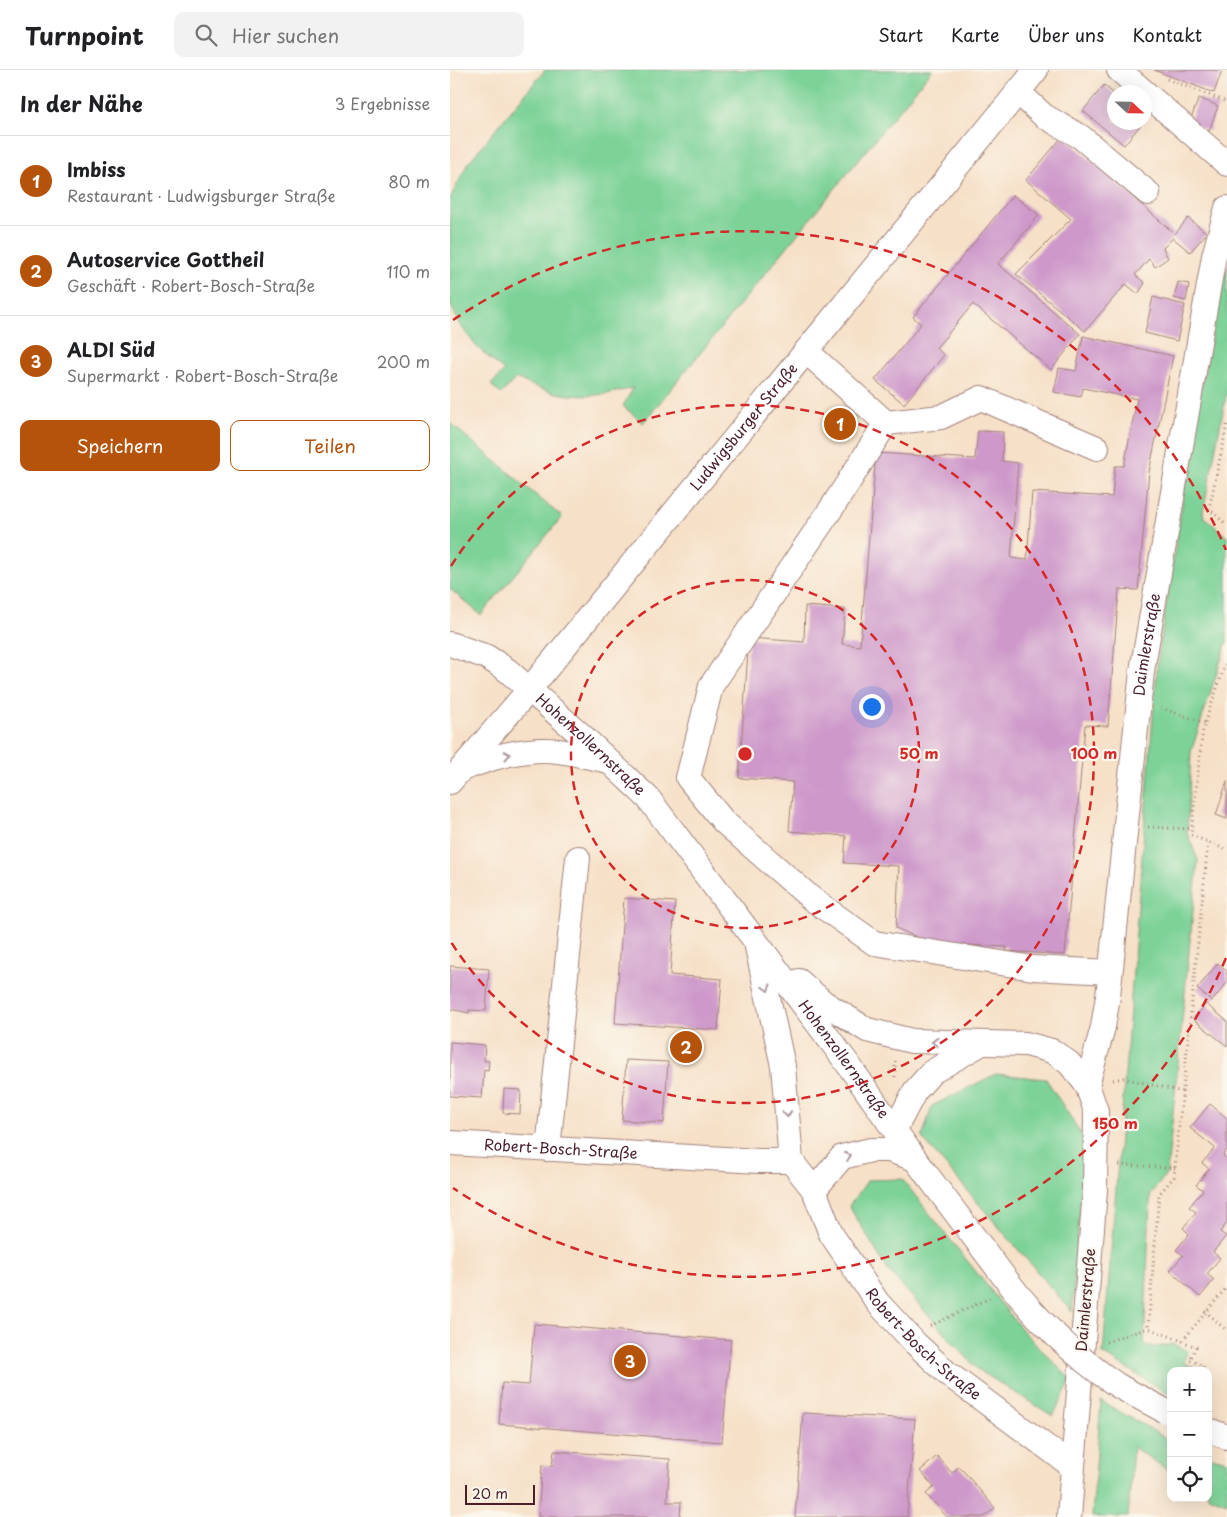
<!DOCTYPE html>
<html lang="de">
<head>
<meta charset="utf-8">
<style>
	:root { --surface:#fff; --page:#f2f2f2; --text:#202124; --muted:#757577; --line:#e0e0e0; --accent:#b45309 }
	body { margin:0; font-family:"Playpen Sans",sans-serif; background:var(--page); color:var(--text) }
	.controls { position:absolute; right:15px; bottom:15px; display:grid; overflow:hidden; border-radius:10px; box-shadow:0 5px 20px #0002 }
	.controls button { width:45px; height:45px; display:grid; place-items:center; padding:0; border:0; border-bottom:1px solid var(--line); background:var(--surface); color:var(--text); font:25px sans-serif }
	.compass { position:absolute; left:657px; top:15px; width:45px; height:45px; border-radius:50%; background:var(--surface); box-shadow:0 5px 20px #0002; rotate:112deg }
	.scale { position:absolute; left:15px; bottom:12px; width:70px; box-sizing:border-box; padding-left:5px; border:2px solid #4a1f2b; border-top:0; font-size:14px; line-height:18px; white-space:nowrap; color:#4a1f2b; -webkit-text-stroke:4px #fbf7ec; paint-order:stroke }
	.you { position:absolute; left:421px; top:636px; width:18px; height:18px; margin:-12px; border:4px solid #fff; border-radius:50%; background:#1a73e8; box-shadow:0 0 0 8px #1a73e833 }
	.badge { display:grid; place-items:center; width:32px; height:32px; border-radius:50%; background:var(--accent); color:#fff; font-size:16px; font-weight:700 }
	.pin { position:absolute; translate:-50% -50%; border:2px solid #fff; box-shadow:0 1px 5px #0006 }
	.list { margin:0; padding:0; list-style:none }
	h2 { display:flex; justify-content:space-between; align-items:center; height:65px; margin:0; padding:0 20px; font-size:21px }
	h2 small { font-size:16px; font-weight:400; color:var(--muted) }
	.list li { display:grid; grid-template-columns:32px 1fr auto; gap:15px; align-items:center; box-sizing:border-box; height:90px; padding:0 20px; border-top:1px solid var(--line) }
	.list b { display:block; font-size:19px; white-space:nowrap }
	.list p { margin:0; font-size:16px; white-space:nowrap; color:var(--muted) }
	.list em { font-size:16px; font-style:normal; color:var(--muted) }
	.actions { display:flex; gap:10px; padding:15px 20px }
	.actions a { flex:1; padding:11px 0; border:1px solid var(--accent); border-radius:10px; text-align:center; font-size:18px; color:var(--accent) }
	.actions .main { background:var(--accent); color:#fff }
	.icon { flex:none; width:28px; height:28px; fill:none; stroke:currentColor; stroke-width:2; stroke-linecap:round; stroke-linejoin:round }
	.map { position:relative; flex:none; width:777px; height:1447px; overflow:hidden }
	header { display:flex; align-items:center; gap:30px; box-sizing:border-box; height:70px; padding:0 25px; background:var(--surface); border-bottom:1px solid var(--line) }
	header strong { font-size:24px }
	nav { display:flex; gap:28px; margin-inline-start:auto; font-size:18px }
	.search { width:350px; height:45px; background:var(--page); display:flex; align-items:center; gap:12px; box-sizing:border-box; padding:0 18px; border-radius:10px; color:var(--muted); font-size:19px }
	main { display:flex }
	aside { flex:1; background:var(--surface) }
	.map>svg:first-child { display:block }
</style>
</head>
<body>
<header>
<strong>Turnpoint</strong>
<div class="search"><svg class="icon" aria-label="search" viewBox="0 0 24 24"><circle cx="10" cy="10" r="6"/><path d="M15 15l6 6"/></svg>Hier suchen</div>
<nav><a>Start</a><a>Karte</a><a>Über uns</a><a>Kontakt</a></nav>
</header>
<main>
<aside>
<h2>In der Nähe<small>3 Ergebnisse</small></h2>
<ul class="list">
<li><span class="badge">1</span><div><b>Imbiss</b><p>Restaurant · Ludwigsburger Straße</p></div><em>80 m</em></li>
<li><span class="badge">2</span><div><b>Autoservice Gottheil</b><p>Geschäft · Robert-Bosch-Straße</p></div><em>110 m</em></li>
<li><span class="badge">3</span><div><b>ALDI Süd</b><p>Supermarkt · Robert-Bosch-Straße</p></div><em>200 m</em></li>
</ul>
<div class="actions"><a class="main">Speichern</a><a>Teilen</a></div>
</aside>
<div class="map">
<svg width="777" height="1447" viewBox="0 0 777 1447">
	<rect width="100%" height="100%" fill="#fbf7ec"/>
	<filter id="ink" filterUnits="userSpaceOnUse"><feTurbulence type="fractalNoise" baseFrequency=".02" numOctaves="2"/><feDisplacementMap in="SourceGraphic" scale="10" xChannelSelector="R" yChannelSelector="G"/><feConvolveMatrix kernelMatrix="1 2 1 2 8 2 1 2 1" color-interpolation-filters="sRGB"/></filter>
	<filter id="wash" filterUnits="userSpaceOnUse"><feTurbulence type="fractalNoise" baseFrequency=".0096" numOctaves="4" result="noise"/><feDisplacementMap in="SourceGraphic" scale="20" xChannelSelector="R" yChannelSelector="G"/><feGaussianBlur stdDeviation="1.12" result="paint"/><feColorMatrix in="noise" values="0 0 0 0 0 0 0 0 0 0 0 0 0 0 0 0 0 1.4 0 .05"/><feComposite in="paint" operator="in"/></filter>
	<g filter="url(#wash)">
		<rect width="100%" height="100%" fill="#f6e0c7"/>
		<g fill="#7bd297" stroke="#627861">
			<path d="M95,0H482L193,353L173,336L183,318C137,330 109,329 66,308L51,324L41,315L54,301L27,277L11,256L0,234V129L18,93Z"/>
			<polygon points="777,195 777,321 753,442 754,447 777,467 777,571 741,682 737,763 748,790 717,1103 701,1124 700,1132 694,1275 706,1277 722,1274 738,1281 733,1292 747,1299 721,1301 721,1325 653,1284 707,595 747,337"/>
			<polygon points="0,353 112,447 31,545 0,519"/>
			<polygon points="546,1004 596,1009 635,1070 622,1242 472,1068 482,1036"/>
			<polygon points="452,1109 574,1262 621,1310 603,1346 527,1299 437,1199 399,1136 418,1110"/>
			<polygon points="651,1331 721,1371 721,1402 683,1377 678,1447 642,1447"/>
			<polygon points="758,1386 777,1391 777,1433 758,1426"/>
		</g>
		<g id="blocks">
			<g fill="#ce99ca">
				<polygon points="704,0 772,0 764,23"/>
				<polygon points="654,15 664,24 664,52 693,52 674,75 633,41"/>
				<polygon points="749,28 768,36 759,61 739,53"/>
				<polygon points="613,66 725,164 738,148 757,163 740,182 723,168 713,178 718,188 705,197 699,189 685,205 695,213 688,224 676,214 635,261 566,204 621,149 576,110"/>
				<polygon points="563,125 589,145 548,194 630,264 601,300 523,234 486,278 494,285 454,334 425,310 471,254 463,247"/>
				<polygon points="728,212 739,214 736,231 724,228"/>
				<polygon points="703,227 735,235 727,271 695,263"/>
				<polygon points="633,266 723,286 699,402 688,520 669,519 658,656 635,655 615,885 556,881 557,877 503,874 471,869 446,858 449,796 394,793 396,766 339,761 343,712 289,708 299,568 354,572 355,536 395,539 392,574 410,576 426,383 525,389 528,361 553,362 552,391 568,393 561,488 577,490 582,422 662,427 665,396 674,396 687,329 633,318 631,327 604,322 609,298 626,301"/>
				<polygon points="777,711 777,749 766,745"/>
				<polygon points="174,828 225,832 220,905 272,909 268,960 165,953"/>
				<polygon points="768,893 777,901 777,913 762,931 747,919"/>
				<polygon points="0,896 39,899 36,941 19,940 19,943 0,939"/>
				<polygon points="756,934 777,951 777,976 743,949"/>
				<polygon points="0,972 35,975 34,991 39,991 38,1001 34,1000 32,1028 0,1026"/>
				<polygon points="176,990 218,992 214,1053 172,1050"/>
				<polygon points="54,1019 71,1020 70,1044 53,1043"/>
				<polygon points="760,1034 777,1048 777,1080 773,1085 777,1089 777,1153 770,1162 776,1166 763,1182 770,1188 757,1204 764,1210 750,1227 720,1201 733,1185 726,1180 739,1164 733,1158 746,1142 739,1137 753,1120 746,1115 759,1099 752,1093 765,1078 740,1058"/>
				<polygon points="84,1254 281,1270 272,1372 49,1354 52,1313 79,1315"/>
				<polygon points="353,1343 465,1349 457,1447 345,1447"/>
				<polygon points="104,1381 220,1389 217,1432 231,1432 230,1447 88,1447 92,1395 102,1396"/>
				<polygon points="487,1386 502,1403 509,1396 545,1438 534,1447 497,1447 476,1424 484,1417 470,1401"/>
			</g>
		</g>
	</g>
	<g filter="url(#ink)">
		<use href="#blocks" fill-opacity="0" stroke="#a08079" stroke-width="1"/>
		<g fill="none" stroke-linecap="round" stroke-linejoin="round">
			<defs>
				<g id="minor">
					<polyline points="669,0 777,94"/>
					<polyline points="567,21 594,46 631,67 698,123"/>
					<polyline points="356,281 436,353 385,433 261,616 238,708 274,752 362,829 424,873 583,898 660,902"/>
					<polyline points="436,353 491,347 531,328 647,378"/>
					<path id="s1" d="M0,574L37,587L57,600L130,664L198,728L395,990L465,1089L555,1208"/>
					<path d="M12,699C34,691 55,683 79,681C105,677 133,686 159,691"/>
					<path id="s2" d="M0,712L79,620L586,0"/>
					<path id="s3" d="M307,877L333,996L341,1091L364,1120L381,1164L428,1233L465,1273L497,1303L622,1396"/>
					<polyline points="349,911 373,932 417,960 462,971 576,974 602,981 619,993 637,1015 646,1041 645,1121 619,1447"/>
					<path id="s4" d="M637,1015L653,957L658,926L692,601L764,186L777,138"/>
					<polyline points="445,1059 465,1021 482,1002 532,973"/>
					<path id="s5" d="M0,1073L309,1091H341"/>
					<polyline points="98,1079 128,788"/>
					<polyline points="364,1120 392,1087 421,1080 439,1080 465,1089"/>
					<polyline points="758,1360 777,1367"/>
				</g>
			</defs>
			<use href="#minor" stroke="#a08079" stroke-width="26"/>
			<g stroke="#a08079" stroke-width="3" stroke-dasharray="1 4" stroke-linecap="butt">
				<polyline points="717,9 777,32"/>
				<polyline points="777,355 759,439 777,455"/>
				<polyline points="777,590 753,658 741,765 777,780"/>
				<polyline points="711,638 755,653"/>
				<polyline points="698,757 742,759"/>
				<polyline points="758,773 724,1107 709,1124 698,1258 732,1271 777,1217"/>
				<polyline points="445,1007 445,990"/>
				<polyline points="663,1010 673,1008 733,1022"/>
				<polyline points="669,1095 725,1098"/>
				<polyline points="755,1241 777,1261"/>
				<polyline points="480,1256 540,1228"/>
				<polyline points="732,1271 746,1277 740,1290 754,1296 752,1301"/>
				<polyline points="656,1272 698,1258"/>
				<polyline points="758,1322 761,1323 758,1330"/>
			</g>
			<use href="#minor" stroke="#fff" stroke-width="24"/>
			<defs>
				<path id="minor-bridge" d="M555,1208C585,1248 625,1287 667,1315C682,1324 699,1332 715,1341"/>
			</defs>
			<use href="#minor-bridge" stroke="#a08079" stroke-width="26" stroke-linecap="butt"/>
			<use href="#minor-bridge" stroke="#fff" stroke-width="24"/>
		</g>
		<defs><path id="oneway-chevron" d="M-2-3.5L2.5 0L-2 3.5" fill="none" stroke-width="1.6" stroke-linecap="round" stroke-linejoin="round" transform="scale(1.25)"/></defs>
		<g stroke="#ae9aa0">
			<use href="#oneway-chevron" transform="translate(57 685) rotate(-10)"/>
			<use href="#oneway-chevron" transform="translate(317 918) rotate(74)"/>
			<use href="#oneway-chevron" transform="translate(485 972) rotate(-179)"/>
			<use href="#oneway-chevron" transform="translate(337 1044) rotate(85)"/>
			<use href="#oneway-chevron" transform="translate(398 1086) rotate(-20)"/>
		</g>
	</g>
	<g fill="none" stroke="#d62828" stroke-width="2.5" stroke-dasharray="9 6">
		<circle cx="295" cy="684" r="174"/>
		<path d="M1 496A349 349 0 1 1 1 872"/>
		<path d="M776 888A523 523 0 0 1 3 1118M3 250A523 523 0 0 1 776 480"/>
	</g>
	<g text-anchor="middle" stroke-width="4.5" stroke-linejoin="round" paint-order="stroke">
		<g font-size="15" fill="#4a1f2b" stroke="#fbf7ec">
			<text dy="5" stroke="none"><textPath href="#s2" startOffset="461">Ludwigsburger Straße</textPath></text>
			<text dy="5" stroke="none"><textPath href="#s4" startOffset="445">Daimlerstraße</textPath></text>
			<text dy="5" stroke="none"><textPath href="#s1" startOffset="175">Hohenzollernstraße</textPath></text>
			<text dy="5" stroke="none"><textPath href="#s1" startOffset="580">Hohenzollernstraße</textPath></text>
			<text dy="5" stroke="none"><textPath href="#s5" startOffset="111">Robert-Bosch-Straße</textPath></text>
			<text transform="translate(636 1230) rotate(-85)" y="5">Daimlerstraße</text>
			<text dy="5" stroke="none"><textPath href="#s3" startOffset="446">Robert-Bosch-Straße</textPath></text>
		</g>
	</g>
	<circle cx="295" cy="684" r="8" fill="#d62828" stroke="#fbf7ec" stroke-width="2.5"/>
	<g font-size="15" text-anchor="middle" font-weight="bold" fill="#d62828" stroke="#fbf7ec" stroke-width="4.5" stroke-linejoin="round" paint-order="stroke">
		<text x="469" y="689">50 m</text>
		<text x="644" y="689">100 m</text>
		<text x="665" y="1059">150 m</text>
	</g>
</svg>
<div class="controls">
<button>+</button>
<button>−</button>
<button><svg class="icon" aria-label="locate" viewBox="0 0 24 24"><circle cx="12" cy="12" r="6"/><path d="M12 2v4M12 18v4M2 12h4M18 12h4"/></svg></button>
</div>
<svg class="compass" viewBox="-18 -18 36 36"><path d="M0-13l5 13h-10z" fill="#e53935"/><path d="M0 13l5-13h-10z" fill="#757577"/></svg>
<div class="scale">20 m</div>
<div class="you"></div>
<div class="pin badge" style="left:390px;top:354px">1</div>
<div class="pin badge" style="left:236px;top:977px">2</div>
<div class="pin badge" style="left:180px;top:1291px">3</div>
</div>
</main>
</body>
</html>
